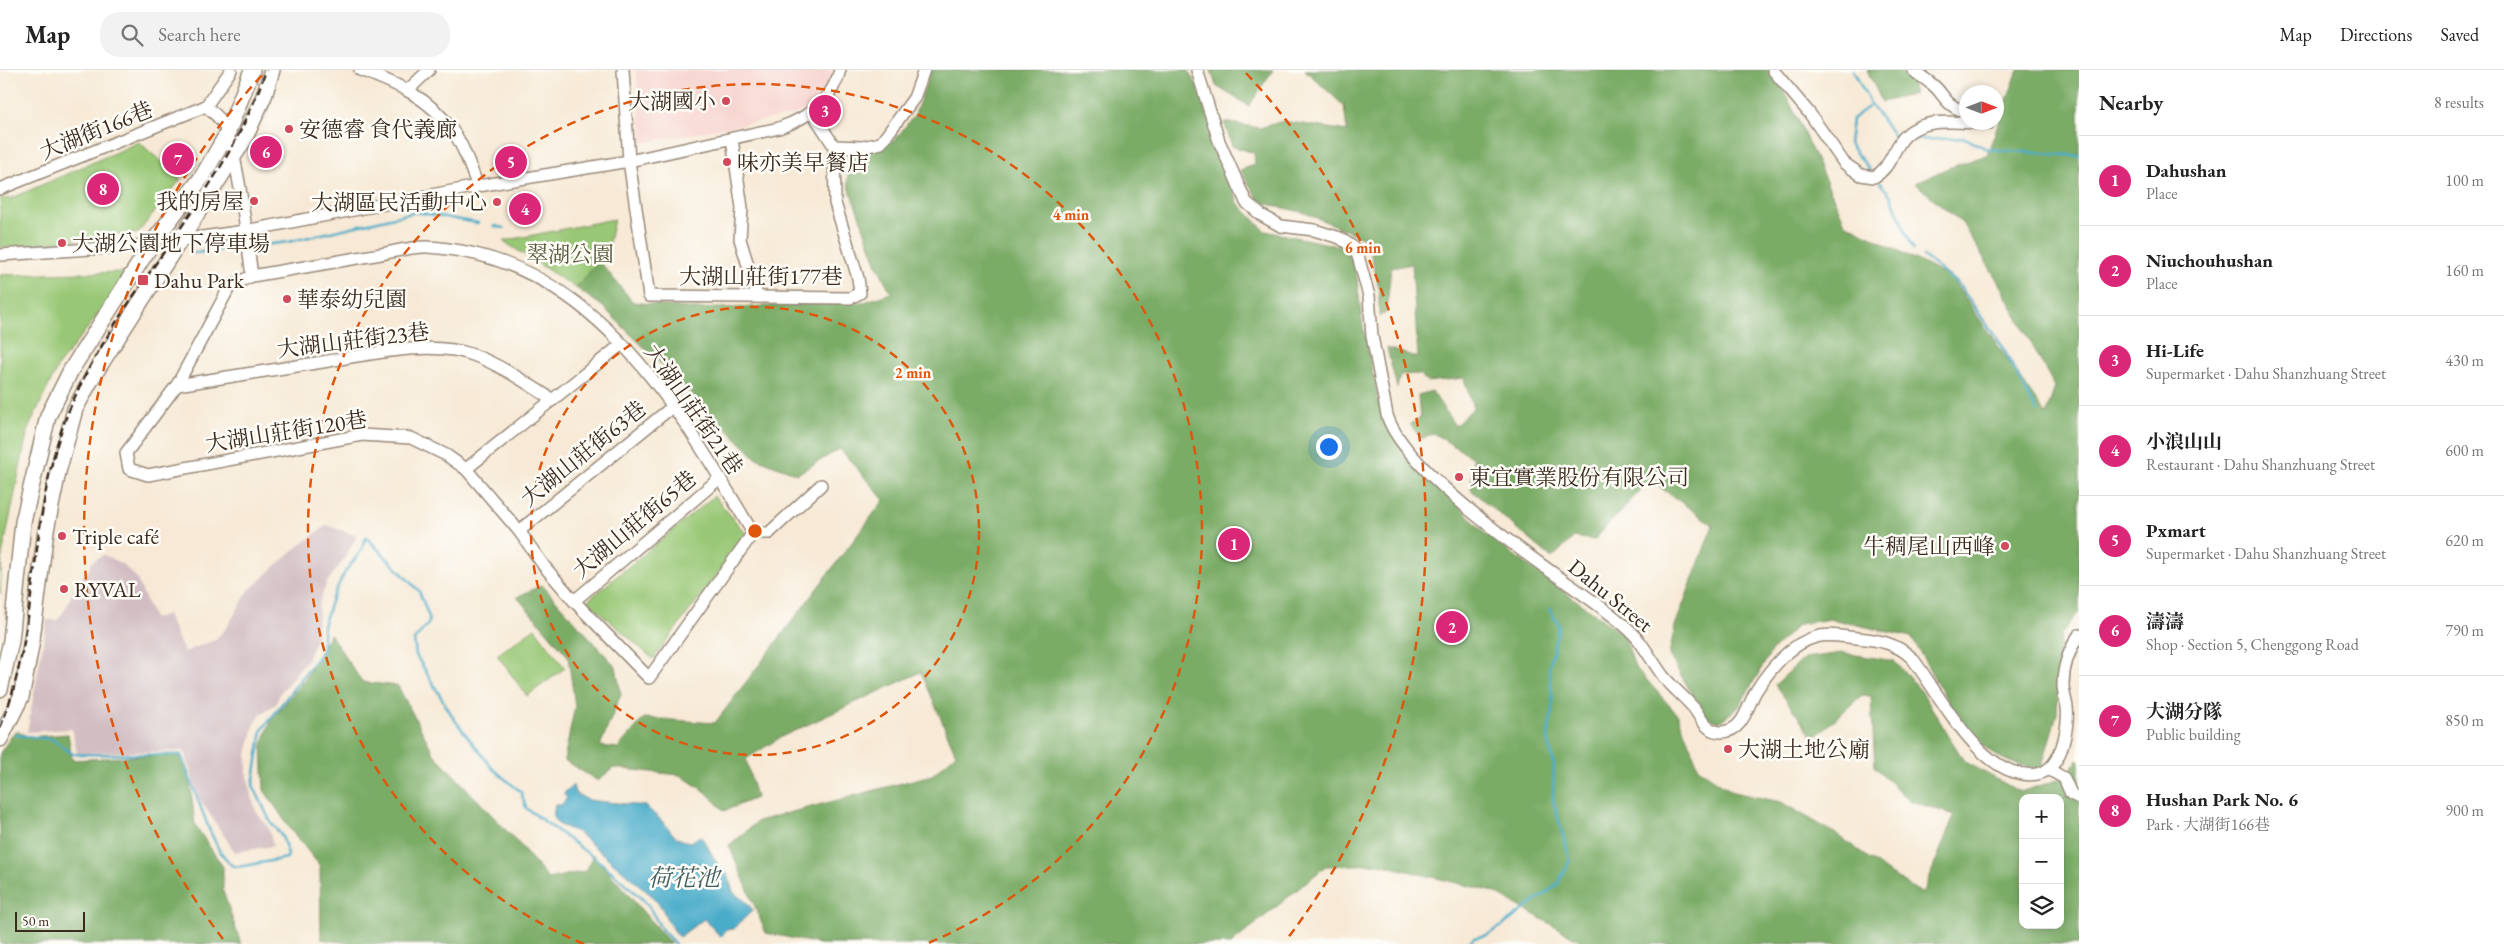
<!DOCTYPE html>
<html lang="en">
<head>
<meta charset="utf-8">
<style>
	:root { --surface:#fff; --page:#f2f2f2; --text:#222; --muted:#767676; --line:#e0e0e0; --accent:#db2777 }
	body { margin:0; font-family:"EB Garamond","Noto Serif TC",serif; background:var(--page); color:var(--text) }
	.controls { position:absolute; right:15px; bottom:15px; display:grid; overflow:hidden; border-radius:10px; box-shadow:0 2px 8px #0003 }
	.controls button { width:45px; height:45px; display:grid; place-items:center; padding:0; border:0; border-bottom:1px solid var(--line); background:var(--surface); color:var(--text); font:25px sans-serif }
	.compass { position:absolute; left:1959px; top:15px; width:45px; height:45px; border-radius:50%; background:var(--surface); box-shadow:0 2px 8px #0003; rotate:90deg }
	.scale { position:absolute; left:15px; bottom:12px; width:70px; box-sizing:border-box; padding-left:5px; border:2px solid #3b2a1e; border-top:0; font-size:14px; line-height:18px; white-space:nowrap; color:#3b2a1e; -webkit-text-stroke:4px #fdfcf7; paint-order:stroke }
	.you { position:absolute; left:1328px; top:376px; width:18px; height:18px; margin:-12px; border:4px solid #fff; border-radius:50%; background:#1a73e8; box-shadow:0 0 0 8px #1a73e833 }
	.badge { display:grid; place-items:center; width:32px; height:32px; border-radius:50%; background:var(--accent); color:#fff; font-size:16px; font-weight:700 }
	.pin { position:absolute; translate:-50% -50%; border:2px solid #fff; box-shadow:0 1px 5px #0006 }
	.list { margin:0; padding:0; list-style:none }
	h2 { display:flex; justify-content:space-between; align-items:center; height:65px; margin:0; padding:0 20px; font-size:21px }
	h2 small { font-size:16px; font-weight:400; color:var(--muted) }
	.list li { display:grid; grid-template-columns:32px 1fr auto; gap:15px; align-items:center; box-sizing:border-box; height:90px; padding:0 20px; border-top:1px solid var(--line) }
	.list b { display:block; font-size:19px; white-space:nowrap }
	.list p { margin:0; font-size:16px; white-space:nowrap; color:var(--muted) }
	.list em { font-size:16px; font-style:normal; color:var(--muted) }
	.icon { flex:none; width:28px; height:28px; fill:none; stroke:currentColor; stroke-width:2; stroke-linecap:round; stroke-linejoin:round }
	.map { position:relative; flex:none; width:2079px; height:874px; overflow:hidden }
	header { display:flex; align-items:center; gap:30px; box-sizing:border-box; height:70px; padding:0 25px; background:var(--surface); border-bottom:1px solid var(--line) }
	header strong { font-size:24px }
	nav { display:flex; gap:28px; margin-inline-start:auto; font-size:18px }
	.search { width:350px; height:45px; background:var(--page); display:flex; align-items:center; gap:12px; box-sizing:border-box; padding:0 18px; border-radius:20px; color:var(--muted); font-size:19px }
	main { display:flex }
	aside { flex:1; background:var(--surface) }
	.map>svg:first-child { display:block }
</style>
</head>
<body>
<header>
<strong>Map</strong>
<div class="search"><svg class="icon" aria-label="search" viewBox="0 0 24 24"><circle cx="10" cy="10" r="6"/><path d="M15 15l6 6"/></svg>Search here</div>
<nav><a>Map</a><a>Directions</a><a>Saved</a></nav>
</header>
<main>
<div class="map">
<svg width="2079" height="874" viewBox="0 0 2079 874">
	<rect width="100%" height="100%" fill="#fdfcf7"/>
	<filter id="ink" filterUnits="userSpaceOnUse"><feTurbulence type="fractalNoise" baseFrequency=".02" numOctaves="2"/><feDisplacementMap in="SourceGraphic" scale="10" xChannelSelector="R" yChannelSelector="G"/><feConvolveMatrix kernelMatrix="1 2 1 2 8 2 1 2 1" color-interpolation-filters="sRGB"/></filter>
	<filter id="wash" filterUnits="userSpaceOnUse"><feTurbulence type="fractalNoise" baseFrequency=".0096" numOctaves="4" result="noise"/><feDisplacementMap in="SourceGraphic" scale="20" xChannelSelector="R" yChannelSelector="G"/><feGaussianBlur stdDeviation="1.12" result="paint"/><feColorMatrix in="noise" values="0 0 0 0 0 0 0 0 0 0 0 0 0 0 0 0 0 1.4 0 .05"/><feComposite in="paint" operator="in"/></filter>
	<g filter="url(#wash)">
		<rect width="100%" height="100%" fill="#f7e9d5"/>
		<polygon fill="#f7d0cb" points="636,0 832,0 832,4 822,24 806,39 793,45 642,73"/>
		<polygon fill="#d2bec2" points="327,455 357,466 343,491 327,512 319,533 316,568 307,590 280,623 276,634 261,644 254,656 247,684 247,703 250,721 256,741 269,759 273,776 235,782 194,721 192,705 184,681 77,683 72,659 27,662 47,550 58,550 67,536 76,514 89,499 92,491 104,485 122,494 136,507 154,549 167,544 184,582 215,570 227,557 249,520 295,479"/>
		<g fill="#98c775" stroke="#6a784a">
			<polygon points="139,72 181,109 138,163 0,178 0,129 12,128"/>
			<polygon points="614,149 606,186 576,218 503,171"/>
			<polygon points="128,202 111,228 58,296 28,359 2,486 0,524 0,205"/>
			<polygon points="714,426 747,465 653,589 587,531"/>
			<polygon points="535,558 565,598 527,626 497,585"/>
		</g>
		<g fill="#7aac66" stroke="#5a6b42" fill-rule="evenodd">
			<path d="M931,0H1188L1198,18L1238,133L1265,161L1339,176L1355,192L1362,251L1378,329L1406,388L1464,441L1485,464L1624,565L1635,597L1678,645L1699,699L1733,722L1781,732L1838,765L1890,804L1923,824L1954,745L1908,730L1875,697L1871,626L1862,625L1814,668L1775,615L1804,588L1843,583L1894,591L1922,622L1964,691L2020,722L2064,708L2079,689V874H1586L1494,822L1379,794L1326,796L1231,874H820L766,863L729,775L758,751L932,705L956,684L921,602L781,667L746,689L756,728L724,741L706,722L680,705L613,698L598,711L564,690L575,636L568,586L517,527L542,515L616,597L621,624L600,676L618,678L644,648L715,653L884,430L840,379L797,404L756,388L602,236L576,218L599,191L633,232L695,239L864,232L891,223L877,195L848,114V85L894,71L915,44ZM2023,728H2060V855H2023Z"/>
			<polygon points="1211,0 1273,0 1249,36 1216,16"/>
			<path d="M1305,0H1772L1790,33L1845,153L1951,208L2046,345L2055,317L1996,208L1962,153L1915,113L1948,98L1987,85L2018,0H2079V542L2061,564L2057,644L2041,699C2025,697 2008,693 1994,684C1958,660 1933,603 1911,567L1831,549L1799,554L1772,580L1739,637L1719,652L1705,646L1669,585L1675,556L1713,455L1650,410L1594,470L1574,467L1552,488L1471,420L1473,388L1433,363L1421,369L1410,354L1420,349L1418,325L1432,321L1455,356L1473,338L1464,308L1428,312L1419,304L1400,305L1397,318L1387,278L1418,288L1412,194L1391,198L1386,243L1379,246V217L1367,169L1305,143L1260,132L1240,100L1255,95L1254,83L1232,76L1224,52L1260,58L1283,51L1347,61L1344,36Z"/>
			<polygon points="1867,0 1908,0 1914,24 1882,32"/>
			<polygon points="330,564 362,612 398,616 434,684 522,777 548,809 586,801 593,784 671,874 354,874 321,869 320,796 291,760 264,720 262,675 271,651 306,607"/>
			<polygon points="18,661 28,667 68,664 72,690 181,684 189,704 195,755 223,797 223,821 241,874 0,874 0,683 13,664"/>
		</g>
		<path fill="#49acc9" stroke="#426b74" d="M573,715L575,723L588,730L646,736C651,742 656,745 661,750C673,761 671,769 691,772L700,766C711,778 714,795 727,803L733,822L746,832L753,840L733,859L726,860L721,867L704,849L679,867L667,850L662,838L651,825L577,762L559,755L553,747L555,735H561L567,728L563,724Z"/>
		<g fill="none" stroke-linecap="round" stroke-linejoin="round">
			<g stroke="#49acc9" stroke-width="2.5">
				<polyline points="1853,0 1871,35 1897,70"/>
				<polyline points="1913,70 1965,68 1987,79 2079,86"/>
				<polyline points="1870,100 1849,74 1852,49 1871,35"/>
				<polyline points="1880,113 1891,126 1913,179"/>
				<polyline points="494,156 504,158"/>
				<polyline points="255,176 288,172 416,142 478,153"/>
				<polyline points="193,183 240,178"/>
				<polyline points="1923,186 1958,214 2002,276 2037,342"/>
				<polyline points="16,665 52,669 73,684 181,685 209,759 219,780 231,795 238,797 287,788 288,784 282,766 270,751 253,715 262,660 323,580 323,556 333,526 345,502 361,481 366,467 419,521 429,547 429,553 414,570 416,585 454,649 493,699 521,722 526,738 604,795 640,827 648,835 662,860 675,874"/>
				<polyline points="1467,874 1474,868 1487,865 1502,856 1557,815 1570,790 1553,730 1554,696 1548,667 1553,632 1549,598 1559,555 1549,539"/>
			</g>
		</g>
	</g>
	<g filter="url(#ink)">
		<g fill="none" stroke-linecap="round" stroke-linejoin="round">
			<defs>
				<g id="minor">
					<path d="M231,0L206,36C211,41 218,46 222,52C238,76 247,173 252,206L230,216L177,315L126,383L129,399L148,405L362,365L411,368L446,385L466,399L519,461L544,496L574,531L649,608L753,463H769L821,415"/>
					<path d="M360,0C396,13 430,28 452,60C464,75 470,98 478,116"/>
					<polyline points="623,0 629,91 649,226 850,228 860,223 858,208 835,133 834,76 812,42"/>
					<path d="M1197,0L1219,71L1246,132L1261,145L1281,156L1314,160L1340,168L1353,177L1358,186L1369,226L1372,266L1387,345C1403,398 1523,482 1570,515C1588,528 1628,554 1640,572C1648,583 1655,595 1663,606C1672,617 1683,626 1692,636C1698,642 1701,652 1708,657C1711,660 1717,662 1722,662C1744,661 1747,636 1756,621C1769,600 1791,573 1816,567C1828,563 1844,567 1857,568C1879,570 1896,573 1912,588C1940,624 1983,713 2037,704C2056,701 2063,678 2066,660C2067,653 2068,644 2067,637C2066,630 2063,622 2063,615C2063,597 2069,580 2079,565"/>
					<path d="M1773,0L1810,44L1844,93L1861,105L1874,107C1888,99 1890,88 1899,74C1916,44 1959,53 1988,54L1986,52"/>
					<path d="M1913,0C1918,5 1923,7 1929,12C1946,23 1940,33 1966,42"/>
					<polyline points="408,20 429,0"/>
					<polyline points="732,69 742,138 740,169 757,225"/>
					<polyline points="834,76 862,77 881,73 914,28 924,0"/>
					<polyline points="0,119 206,36"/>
					<path d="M181,170L245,161L478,116L629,91L779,58C808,48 832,31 840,0"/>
					<polyline points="0,185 151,175"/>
					<path d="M252,206C293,199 334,192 375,185C391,183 411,176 427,177C593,186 677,336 753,463"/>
					<path d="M177,315C223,308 270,300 316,293C362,286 429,269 473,285C501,295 528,314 553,330"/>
					<polyline points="466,399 622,274"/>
					<polyline points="519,461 672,337"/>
					<polyline points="574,531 720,408"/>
					<polyline points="2048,699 2064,708 2071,724 2079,728"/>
				</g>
				<g id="secondary">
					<polyline points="0,619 11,571 23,452 48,346 71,300 151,175 202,107 227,64 252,0"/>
					<polyline points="0,669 21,627 31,576 46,460 58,402 75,339 93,306 244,70 264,26 272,0"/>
				</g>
			</defs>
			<use href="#minor" stroke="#998a7a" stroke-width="14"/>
			<use href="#secondary" stroke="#998a7a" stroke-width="18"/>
			<use href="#minor" stroke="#fff" stroke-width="11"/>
			<use href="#secondary" stroke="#fff" stroke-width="15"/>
			<path stroke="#3b2a1e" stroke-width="2.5" stroke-dasharray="8 4" stroke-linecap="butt" d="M0,658C43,554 26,435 73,331C125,214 225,124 266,0"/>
		</g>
	</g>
	<g fill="none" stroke="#df570d" stroke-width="2.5" stroke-dasharray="9 6">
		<circle cx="755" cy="461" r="224"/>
		<path d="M584 874A447 447 0 1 1 926 874"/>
		<path d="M223 869A671 671 0 0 1 264 3M1246 3A671 671 0 0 1 1287 869"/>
	</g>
	<g fill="#d1495b" stroke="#fdfcf7" stroke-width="2">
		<circle cx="726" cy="31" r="5"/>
		<circle cx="289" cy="59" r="5"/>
		<circle cx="727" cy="92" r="5"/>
		<circle cx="254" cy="131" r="5"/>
		<circle cx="497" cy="132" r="5"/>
		<circle cx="62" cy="173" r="5"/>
		<rect x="137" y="204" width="12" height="12" rx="2.5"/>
		<circle cx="287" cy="229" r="5"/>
		<circle cx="1459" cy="407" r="5"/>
		<circle cx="62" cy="466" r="5"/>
		<circle cx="2005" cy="476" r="5"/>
		<circle cx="64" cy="519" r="5"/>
		<circle cx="1728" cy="679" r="5"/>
	</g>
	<g text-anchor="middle" stroke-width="5" stroke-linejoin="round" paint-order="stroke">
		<g font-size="22" fill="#3b2a1e" stroke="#fdfcf7" text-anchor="start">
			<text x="716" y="39" text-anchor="end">大湖國小</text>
			<text x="299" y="67">安德睿 食代義廊</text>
			<text x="737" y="100">味亦美早餐店</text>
			<text x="244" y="139" text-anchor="end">我的房屋</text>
			<text x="487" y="140" text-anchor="end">大湖區民活動中心</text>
			<text x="72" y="181">大湖公園地下停車場</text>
			<text x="154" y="218">Dahu Park</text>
			<text x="297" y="237">華泰幼兒園</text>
			<text x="1469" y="415">東宜實業股份有限公司</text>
			<text x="72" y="474">Triple café</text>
			<text x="1995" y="484" text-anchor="end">牛稠尾山西峰</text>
			<text x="74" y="527">RYVAL</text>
			<text x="1738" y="687">大湖土地公廟</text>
		</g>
		<g font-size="22" fill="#3b2a1e" stroke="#fdfcf7">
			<text transform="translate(96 60) rotate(-22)" y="8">大湖街166巷</text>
			<text x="761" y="214">大湖山莊街177巷</text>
			<text transform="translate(353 270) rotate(-7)" y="8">大湖山莊街23巷</text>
			<text transform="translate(694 339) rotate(55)" y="8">大湖山莊街21巷</text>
			<text transform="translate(286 361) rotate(-9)" y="8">大湖山莊街120巷</text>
			<text transform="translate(583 383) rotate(-39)" y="8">大湖山莊街63巷</text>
			<text transform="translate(634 454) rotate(-40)" y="8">大湖山莊街65巷</text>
			<text transform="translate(1611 525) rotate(39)" y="8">Dahu Street</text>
		</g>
		<g font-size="22" fill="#575938" stroke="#fdfcf7">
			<text x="570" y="192">翠湖公園</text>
		</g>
		<g font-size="24" font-style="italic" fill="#415e62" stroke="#fdfcf7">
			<text x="684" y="816">荷花池</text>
		</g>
	</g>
	<circle cx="755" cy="461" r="8" fill="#df570d" stroke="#fdfcf7" stroke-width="2.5"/>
	<g font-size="15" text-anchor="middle" font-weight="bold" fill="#df570d" stroke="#fdfcf7" stroke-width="5" stroke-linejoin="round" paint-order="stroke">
		<text x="1071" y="150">4 min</text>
		<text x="1363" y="183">6 min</text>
		<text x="913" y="308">2 min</text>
	</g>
</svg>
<div class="controls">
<button>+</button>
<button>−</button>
<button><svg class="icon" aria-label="layers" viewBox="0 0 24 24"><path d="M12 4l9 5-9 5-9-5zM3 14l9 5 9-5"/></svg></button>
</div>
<svg class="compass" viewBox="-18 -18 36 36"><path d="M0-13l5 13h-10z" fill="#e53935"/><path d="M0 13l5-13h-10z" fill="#767676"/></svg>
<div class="scale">50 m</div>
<div class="you"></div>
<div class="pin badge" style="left:1234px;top:474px">1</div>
<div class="pin badge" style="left:1452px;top:557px">2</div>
<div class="pin badge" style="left:825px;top:41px">3</div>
<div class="pin badge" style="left:525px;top:139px">4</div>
<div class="pin badge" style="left:511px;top:92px">5</div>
<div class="pin badge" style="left:266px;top:82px">6</div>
<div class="pin badge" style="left:178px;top:89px">7</div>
<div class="pin badge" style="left:103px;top:119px">8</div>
</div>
<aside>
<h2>Nearby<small>8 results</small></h2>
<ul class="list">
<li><span class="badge">1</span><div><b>Dahushan</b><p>Place</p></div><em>100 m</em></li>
<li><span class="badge">2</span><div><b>Niuchouhushan</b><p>Place</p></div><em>160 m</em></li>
<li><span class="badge">3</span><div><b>Hi-Life</b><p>Supermarket · Dahu Shanzhuang Street</p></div><em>430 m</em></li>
<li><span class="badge">4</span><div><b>小浪山山</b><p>Restaurant · Dahu Shanzhuang Street</p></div><em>600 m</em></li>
<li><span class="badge">5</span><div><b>Pxmart</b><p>Supermarket · Dahu Shanzhuang Street</p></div><em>620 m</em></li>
<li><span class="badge">6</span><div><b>濤濤</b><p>Shop · Section 5, Chenggong Road</p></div><em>790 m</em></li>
<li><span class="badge">7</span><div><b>大湖分隊</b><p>Public building</p></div><em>850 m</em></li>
<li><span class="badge">8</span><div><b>Hushan Park No. 6</b><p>Park · 大湖街166巷</p></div><em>900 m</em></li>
</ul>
</aside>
</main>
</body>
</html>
